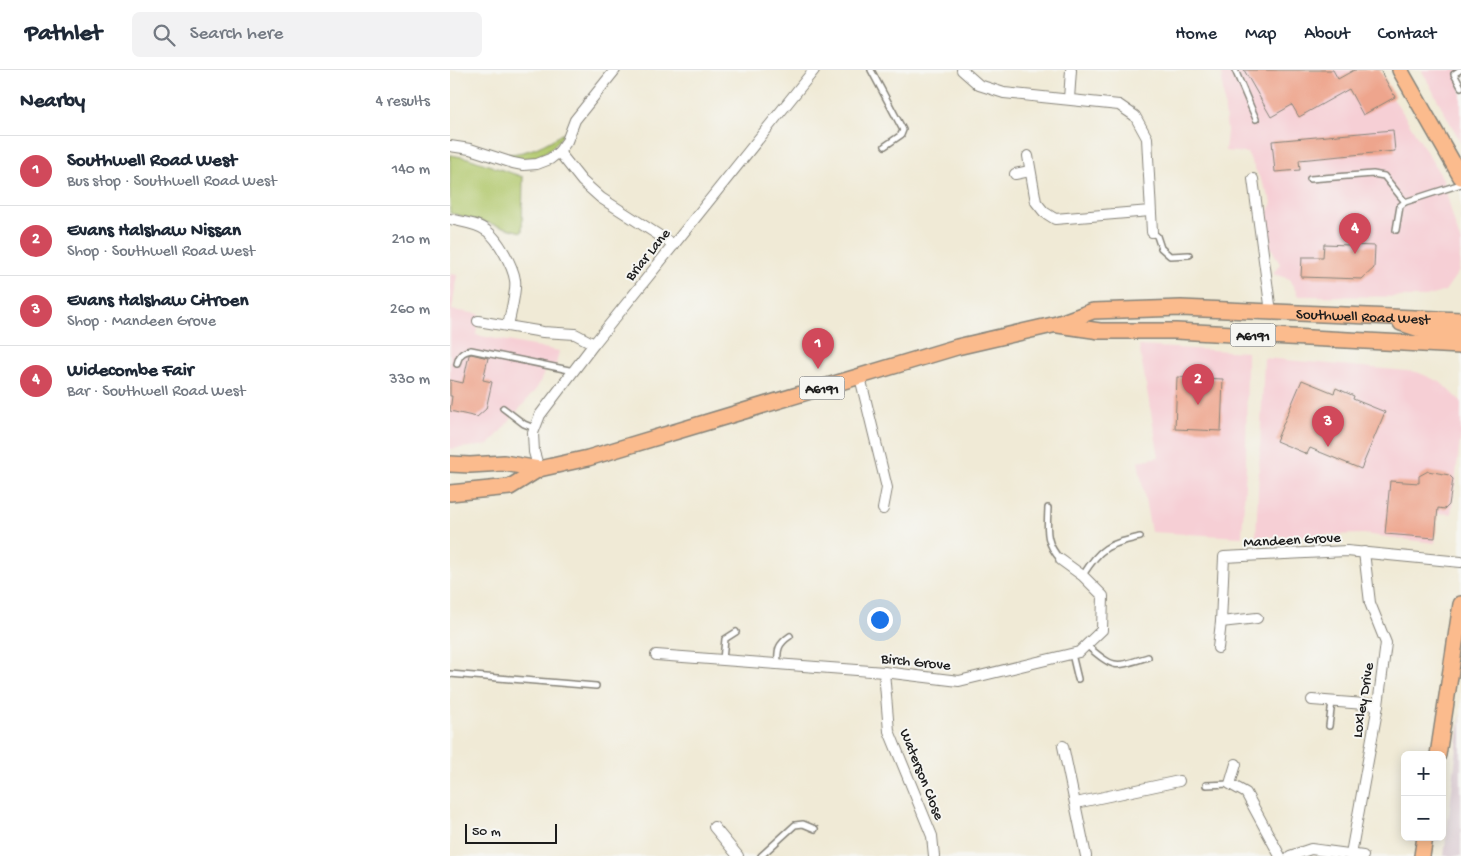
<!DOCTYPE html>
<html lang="en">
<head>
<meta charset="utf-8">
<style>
	:root { --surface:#fff; --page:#f2f2f3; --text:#1f2937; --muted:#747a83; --line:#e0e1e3; --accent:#d1495b }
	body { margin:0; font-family:"Gochi Hand",sans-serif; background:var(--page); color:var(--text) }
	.controls { position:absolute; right:15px; bottom:15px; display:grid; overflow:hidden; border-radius:8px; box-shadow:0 2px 12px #0003 }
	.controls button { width:45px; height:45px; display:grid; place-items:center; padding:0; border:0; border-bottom:1px solid var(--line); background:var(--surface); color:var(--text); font:25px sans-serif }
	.scale { position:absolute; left:15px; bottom:12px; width:92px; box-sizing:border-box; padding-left:5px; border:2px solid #1c1c1c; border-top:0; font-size:14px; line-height:18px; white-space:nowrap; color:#1c1c1c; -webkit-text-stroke:4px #f6f6f2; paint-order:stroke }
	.you { position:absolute; left:429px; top:549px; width:18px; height:18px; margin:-12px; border:4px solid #fff; border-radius:50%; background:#1a73e8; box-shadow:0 0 0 8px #1a73e833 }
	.badge { display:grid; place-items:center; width:32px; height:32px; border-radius:50%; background:var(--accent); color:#fff; font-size:16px; font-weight:700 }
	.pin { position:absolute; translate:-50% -41px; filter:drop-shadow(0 1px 2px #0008) }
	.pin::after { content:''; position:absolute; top:26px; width:18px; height:15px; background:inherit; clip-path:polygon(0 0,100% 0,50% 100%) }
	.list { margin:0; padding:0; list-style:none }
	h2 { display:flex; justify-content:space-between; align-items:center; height:65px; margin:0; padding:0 20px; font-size:21px }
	h2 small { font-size:16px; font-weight:400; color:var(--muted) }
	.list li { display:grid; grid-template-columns:32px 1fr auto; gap:15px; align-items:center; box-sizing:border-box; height:70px; padding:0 20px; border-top:1px solid var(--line) }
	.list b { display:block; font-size:19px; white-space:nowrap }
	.list p { margin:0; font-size:16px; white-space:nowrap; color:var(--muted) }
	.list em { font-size:16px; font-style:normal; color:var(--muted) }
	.icon { flex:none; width:28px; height:28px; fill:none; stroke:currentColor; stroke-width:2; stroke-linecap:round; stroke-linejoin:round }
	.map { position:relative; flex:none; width:1011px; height:786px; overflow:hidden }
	header { display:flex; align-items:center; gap:30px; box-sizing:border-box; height:70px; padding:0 25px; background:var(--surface); border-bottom:1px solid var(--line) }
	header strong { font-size:24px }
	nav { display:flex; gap:28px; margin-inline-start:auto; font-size:18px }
	.search { width:350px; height:45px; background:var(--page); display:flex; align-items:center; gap:12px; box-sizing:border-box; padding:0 18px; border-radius:8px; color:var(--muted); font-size:19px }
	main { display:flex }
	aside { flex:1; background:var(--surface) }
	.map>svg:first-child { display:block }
</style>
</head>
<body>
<header>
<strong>Pathlet</strong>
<div class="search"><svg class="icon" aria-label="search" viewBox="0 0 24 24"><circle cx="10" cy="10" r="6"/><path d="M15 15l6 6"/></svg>Search here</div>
<nav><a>Home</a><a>Map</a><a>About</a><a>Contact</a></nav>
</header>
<main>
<aside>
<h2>Nearby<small>4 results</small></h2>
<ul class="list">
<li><span class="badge">1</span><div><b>Southwell Road West</b><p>Bus stop · Southwell Road West</p></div><em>140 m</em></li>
<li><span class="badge">2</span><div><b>Evans Halshaw Nissan</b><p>Shop · Southwell Road West</p></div><em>210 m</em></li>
<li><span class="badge">3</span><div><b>Evans Halshaw Citroen</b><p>Shop · Mandeen Grove</p></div><em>260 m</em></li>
<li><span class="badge">4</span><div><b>Widecombe Fair</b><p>Bar · Southwell Road West</p></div><em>330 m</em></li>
</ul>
</aside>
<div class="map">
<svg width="1011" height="786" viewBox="0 0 1011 786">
	<rect width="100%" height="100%" fill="#f6f6f2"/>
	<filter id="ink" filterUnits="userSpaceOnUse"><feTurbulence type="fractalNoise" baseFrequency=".02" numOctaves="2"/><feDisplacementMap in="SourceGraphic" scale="10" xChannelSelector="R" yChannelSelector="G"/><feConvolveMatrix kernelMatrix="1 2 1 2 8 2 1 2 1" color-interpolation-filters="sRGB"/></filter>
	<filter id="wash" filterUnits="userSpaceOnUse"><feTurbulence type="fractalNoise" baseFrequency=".0096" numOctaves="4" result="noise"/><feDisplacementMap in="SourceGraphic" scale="20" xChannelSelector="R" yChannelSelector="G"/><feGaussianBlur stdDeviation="1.12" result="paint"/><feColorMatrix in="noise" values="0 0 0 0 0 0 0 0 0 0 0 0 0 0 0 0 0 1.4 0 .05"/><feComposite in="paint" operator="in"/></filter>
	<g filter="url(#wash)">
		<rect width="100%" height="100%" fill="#f0ead6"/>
		<g fill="#f6cfd5">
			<polygon points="771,0 924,0 953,43 993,109 1003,148 1011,173 1009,201 995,221 976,227 848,226 840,209 823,204 830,194 819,174 815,153 822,132 797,83 775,81 777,61"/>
			<polygon points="972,0 1011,0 1011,73 972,1"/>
			<polygon points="0,204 7,205 2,240 29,244 26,265 109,281 105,300 96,299 87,318 39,375 0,379"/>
			<polygon points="689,276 797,282 796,397 792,467 701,462 688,391 709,387"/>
			<polygon points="814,288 967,302 990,312 1011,331 1011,364 1001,444 987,443 985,473 913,464 806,467"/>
		</g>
		<polygon fill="#d1bdc8" points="1011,643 1011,786 994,786"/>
		<g fill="#b0c76b" stroke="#667244">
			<path d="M113,63V65C100,83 80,95 58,87V84C79,83 95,75 113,63Z"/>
			<polygon points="0,85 18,88 73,107 72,162 0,143"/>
		</g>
		<g id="blocks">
			<g fill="#eea58d">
				<polygon points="794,0 883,0 888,9 904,0 930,0 945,27 913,45 899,19 849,47 842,35 821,47"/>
				<polygon points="943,60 945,81 849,90 850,100 825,102 822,71"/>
				<polygon points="874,174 925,176 924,198 912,209 851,207 852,187 873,187"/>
				<polygon points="21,284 38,288 33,310 42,312 36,339 27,347 0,341 2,326 0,326 0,310 13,313 19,285"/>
				<polygon points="727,307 773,309 771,361 725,359"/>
				<polygon points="852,310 884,323 886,318 904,326 903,329 935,342 911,399 860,378 857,384 826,371"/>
				<polygon points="978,401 999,405 1003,409 999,435 995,439 988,438 985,468 935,464 940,411 969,413 969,406"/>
			</g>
		</g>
	</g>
	<g filter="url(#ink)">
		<use href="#blocks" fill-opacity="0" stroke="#868379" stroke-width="1"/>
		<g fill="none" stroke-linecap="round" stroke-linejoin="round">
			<defs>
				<g id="service">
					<polyline points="421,0 453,60 451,65 435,76"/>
					<polyline points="785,0 806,49"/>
					<polyline points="1010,0 1004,4 1011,17"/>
					<polyline points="860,109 923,104 934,106 955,132"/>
					<polyline points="946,160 950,136 955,132 1011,114"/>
					<polyline points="702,162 707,166 711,178 720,186 739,185"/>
					<path d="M7,294C9,285 12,282 21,280L124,301"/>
					<polyline points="53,338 74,354 84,358"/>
					<path d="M598,438C597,460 595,473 611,490"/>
					<path d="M633,505C651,476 658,475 690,467"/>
					<path d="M636,575C665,599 663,598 698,587"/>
					<polyline points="622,584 628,609"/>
					<polyline points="273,590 275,569 286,562"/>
					<path d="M328,594C327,580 328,574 340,566"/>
					<polyline points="0,604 146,616"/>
					<polyline points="879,656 882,632"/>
					<polyline points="756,715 780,714"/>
					<polyline points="311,786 345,755 353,754 365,759"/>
				</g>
				<g id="minor">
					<polyline points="512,0 529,15 554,23 669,35 685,46 697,68 702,162"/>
					<polyline points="619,29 621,0"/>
					<polyline points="0,76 20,79 63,93 73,95 87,94 100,89 109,82 117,71 125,50 165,0"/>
					<polyline points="109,82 132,111 151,128 224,175"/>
					<polyline points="578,86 586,132 594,142 605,149 700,141"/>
					<polyline points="565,104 580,101"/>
					<polyline points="803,109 821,242"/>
					<path d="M0,149C11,152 27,153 37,161C48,169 63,196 65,210C67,220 60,245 58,256"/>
					<polyline points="28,251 93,262 125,264 144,274"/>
					<polyline points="410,307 437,418 433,439"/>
					<polyline points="89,399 84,382 83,363 90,345 144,274 364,0"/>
					<polyline points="807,548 771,552 774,487 897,481 1011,492"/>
					<polyline points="768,578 771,552"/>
					<polyline points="206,585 434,602 509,611 629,582 652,560 653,526 633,506 611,490"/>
					<polyline points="434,602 439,661 482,766 484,786"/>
					<polyline points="862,630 928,635"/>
					<polyline points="613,676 636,786"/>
					<polyline points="786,694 780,714 796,723 830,786"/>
					<polyline points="626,733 729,711"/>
					<polyline points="264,757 288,786"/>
					<polyline points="901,784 928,635 936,573 920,533 914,482"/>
					<polyline points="840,786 861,779 913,786"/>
				</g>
				<g id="primary">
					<polyline points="950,0 1011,107"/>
					<polyline points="951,253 972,260 1011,262"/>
					<polyline points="608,255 650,261 726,261 1011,276"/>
					<polyline points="0,394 20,395 54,393 89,399"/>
					<path id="s1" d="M0,423L60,417L89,399L138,388L507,277L607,254L643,241L731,238L1011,250"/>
					<polyline points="988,685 1011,534"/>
					<polyline points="972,786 975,767"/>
				</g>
			</defs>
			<use href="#service" stroke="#868379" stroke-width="8"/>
			<use href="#minor" stroke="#868379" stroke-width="12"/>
			<use href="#primary" stroke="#868379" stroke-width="18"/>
			<use href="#service" stroke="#fff" stroke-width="5"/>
			<use href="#minor" stroke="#fff" stroke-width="10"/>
			<use href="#primary" stroke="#fbbb8d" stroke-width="15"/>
		</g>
	</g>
	<g text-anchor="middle" stroke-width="4" stroke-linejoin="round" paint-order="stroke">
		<g fill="#f6f6f2" stroke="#5d5d5c" stroke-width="1">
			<rect x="780.5" y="253.5" width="45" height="23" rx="4"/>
			<rect x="349.5" y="306.5" width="45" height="23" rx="4"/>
		</g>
		<g font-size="14" font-weight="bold" fill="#1c1c1c">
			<text x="803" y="270">A6191</text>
			<text x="372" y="323">A6191</text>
		</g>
		<g font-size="15" fill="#1c1c1c" stroke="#f6f6f2">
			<text transform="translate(197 184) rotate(-51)" y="5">Briar Lane</text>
			<text dy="5" stroke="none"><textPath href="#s1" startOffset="941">Southwell Road West</textPath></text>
			<text transform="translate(842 469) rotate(-3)" y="5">Mandeen Grove</text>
			<text transform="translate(466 591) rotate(6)" y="5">Birch Grove</text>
			<text transform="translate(912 630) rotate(-81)" y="5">Loxley Drive</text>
			<text transform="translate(473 704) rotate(68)" y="5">Waterson Close</text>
		</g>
	</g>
</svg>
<div class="controls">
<button>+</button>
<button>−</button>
</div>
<div class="scale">50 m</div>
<div class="you"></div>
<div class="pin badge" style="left:368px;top:299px">1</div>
<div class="pin badge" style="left:748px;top:335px">2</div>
<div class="pin badge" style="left:878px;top:377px">3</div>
<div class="pin badge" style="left:905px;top:184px">4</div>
</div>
</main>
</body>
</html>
